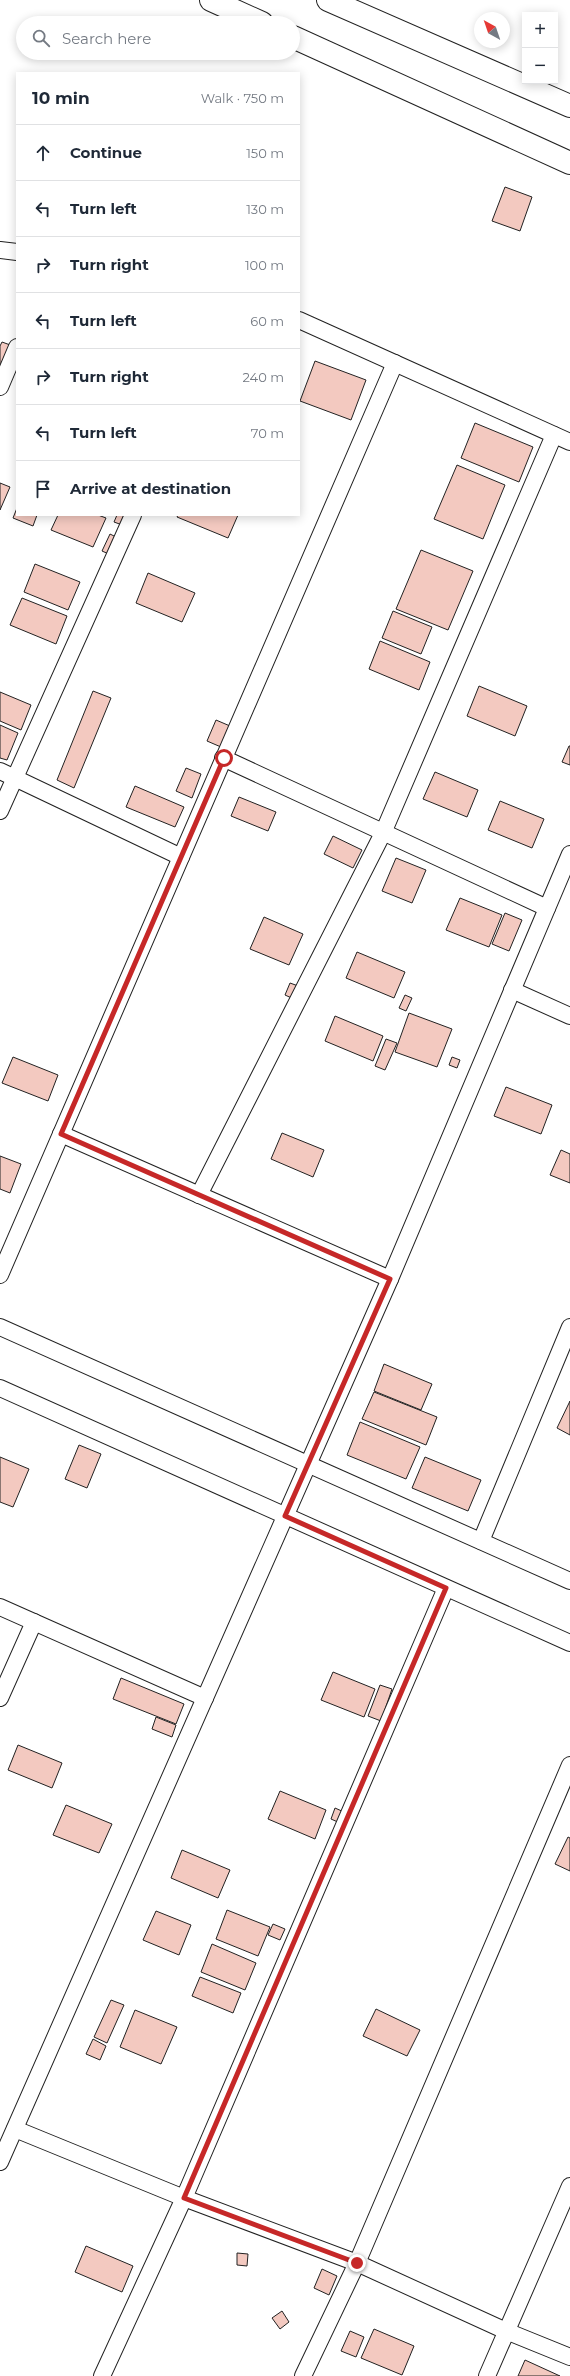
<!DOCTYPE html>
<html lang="en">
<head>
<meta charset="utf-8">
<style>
	:root { --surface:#fff; --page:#f6f6f7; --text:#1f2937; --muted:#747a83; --line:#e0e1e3 }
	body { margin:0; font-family:Montserrat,sans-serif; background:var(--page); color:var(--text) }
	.controls { position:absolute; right:12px; top:12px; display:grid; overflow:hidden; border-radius:0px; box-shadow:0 2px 10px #0003 }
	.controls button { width:36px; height:36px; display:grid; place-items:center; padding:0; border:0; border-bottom:1px solid var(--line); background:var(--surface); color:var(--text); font:20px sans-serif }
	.compass { position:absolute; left:474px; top:12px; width:36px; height:36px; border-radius:50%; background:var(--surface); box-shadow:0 2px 10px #0003; rotate:320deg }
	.stop { position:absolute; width:12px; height:12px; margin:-9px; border:3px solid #c62828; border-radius:50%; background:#fff }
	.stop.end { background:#c62828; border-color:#fff; box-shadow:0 1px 4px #0008 }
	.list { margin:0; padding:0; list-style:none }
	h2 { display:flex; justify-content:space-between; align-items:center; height:52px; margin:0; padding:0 16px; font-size:17px }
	h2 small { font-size:13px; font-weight:400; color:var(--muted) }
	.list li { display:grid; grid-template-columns:26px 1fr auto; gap:12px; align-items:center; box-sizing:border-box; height:56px; padding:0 16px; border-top:1px solid var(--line) }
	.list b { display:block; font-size:15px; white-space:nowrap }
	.list em { font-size:13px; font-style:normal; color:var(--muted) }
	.icon { flex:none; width:22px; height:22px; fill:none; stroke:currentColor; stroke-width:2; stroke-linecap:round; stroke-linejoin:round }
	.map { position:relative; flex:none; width:570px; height:2376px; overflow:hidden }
	.search { position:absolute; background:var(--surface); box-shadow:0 2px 10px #0003; left:16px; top:16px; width:284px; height:44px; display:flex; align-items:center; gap:10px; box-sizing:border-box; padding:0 14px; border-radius:22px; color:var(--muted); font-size:15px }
	.panel { position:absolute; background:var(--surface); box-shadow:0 2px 10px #0003; left:16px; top:72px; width:284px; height:444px; border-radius:0px }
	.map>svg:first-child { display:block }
</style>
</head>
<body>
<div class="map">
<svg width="570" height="2376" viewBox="0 0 570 2376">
	<rect width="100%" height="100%" fill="#fff"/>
	<g fill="#f3c9c0" stroke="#222">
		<polygon points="505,187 532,197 520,231 492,221"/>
		<polygon points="2,342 13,346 0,367 0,346"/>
		<polygon points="315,361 366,380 351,420 300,401"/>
		<polygon points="475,423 533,447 519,482 461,458"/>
		<polygon points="457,465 505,485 483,539 434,519"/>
		<polygon points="0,483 10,487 0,510"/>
		<polygon points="17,508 17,515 37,515 33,526 13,518"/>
		<polygon points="58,515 98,515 106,518 93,547 51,530"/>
		<polygon points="117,515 129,515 125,526 114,522"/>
		<polygon points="178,515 238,515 228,538 177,517"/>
		<polygon points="110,534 118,538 111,555 102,551"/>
		<polygon points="421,550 473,571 448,630 396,609"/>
		<polygon points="35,564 80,582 68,610 24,592"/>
		<polygon points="148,573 195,593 182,622 136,603"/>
		<polygon points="22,598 67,616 56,644 10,625"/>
		<polygon points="393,611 432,627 421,654 382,638"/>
		<polygon points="380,641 430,662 419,690 369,669"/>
		<polygon points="479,686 527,706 515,736 467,716"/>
		<polygon points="93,691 111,698 74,788 57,780"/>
		<polygon points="0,692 31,705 21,730 0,721"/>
		<polygon points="216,720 230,726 221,747 207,741"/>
		<polygon points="0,725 18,733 7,760 0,758"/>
		<polygon points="569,746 570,746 570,765 562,762"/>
		<polygon points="186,768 201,774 192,798 176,791"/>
		<polygon points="435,772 478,790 467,817 423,799"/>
		<polygon points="135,786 184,807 175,827 126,807"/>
		<polygon points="239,797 276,812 268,831 231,816"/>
		<polygon points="500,801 544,819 532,848 488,830"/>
		<polygon points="333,836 362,850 353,868 324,854"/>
		<polygon points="396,858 426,870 412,903 382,891"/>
		<polygon points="460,898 502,915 489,947 446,930"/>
		<polygon points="505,913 522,920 509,951 492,944"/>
		<polygon points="264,917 303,934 289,965 250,949"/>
		<polygon points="357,952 405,972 394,998 346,978"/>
		<polygon points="290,983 301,987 296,1000 285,995"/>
		<polygon points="405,995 412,998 406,1011 399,1008"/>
		<polygon points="409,1013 452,1029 437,1067 395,1052"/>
		<polygon points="335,1016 383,1036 373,1061 325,1041"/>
		<polygon points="386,1039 397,1043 385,1070 375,1066"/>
		<polygon points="13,1057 58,1075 48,1101 2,1083"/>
		<polygon points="452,1057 460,1060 457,1068 449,1065"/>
		<polygon points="506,1087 552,1105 541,1134 494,1116"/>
		<polygon points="282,1133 324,1150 313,1177 271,1159"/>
		<polygon points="561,1150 570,1154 570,1183 550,1175"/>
		<polygon points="0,1156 21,1164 10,1193 0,1189"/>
		<polygon points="384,1364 432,1384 421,1410 374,1391"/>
		<polygon points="374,1392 437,1417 426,1445 362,1419"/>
		<polygon points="570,1401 570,1435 557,1428"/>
		<polygon points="360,1422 420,1447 406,1479 347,1455"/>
		<polygon points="79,1445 101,1454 87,1488 65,1479"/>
		<polygon points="0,1457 29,1469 13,1507 0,1502"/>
		<polygon points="425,1457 481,1480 468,1511 412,1488"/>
		<polygon points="333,1672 375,1689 364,1717 321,1700"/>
		<polygon points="121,1678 184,1704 176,1724 113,1699"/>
		<polygon points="380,1685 392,1689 381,1721 368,1716"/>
		<polygon points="156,1717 176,1725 172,1737 152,1729"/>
		<polygon points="18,1745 62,1763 52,1788 8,1770"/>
		<polygon points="280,1791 326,1810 315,1839 268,1819"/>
		<polygon points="66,1805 112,1824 99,1853 53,1835"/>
		<polygon points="335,1808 344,1812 340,1823 331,1819"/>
		<polygon points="568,1837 570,1838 570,1871 555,1864"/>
		<polygon points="182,1850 230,1870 218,1898 171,1878"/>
		<polygon points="227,1910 270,1927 258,1956 216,1939"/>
		<polygon points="156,1911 191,1925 179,1955 143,1940"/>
		<polygon points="273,1924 285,1929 280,1940 268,1935"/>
		<polygon points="212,1944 256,1963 245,1990 201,1972"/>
		<polygon points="200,1977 241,1993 233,2013 192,1996"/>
		<polygon points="111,2000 124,2005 107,2043 94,2037"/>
		<polygon points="376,2009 420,2030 407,2056 363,2036"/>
		<polygon points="135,2010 177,2027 161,2064 120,2047"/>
		<polygon points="93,2039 106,2046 100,2060 86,2054"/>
		<polygon points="86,2246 133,2266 122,2292 75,2272"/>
		<polygon points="237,2253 248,2254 247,2266 237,2265"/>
		<polygon points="322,2269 337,2276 329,2295 314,2288"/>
		<polygon points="282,2311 289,2322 280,2329 272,2318"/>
		<polygon points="374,2329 414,2346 402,2375 361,2358"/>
		<polygon points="350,2331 364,2337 356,2357 341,2351"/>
		<polygon points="525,2360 560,2376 518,2376"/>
	</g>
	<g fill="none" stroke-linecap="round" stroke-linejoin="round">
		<defs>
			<g id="street">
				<polyline points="0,250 17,252"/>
				<polyline points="299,320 570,442"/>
				<polyline points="0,387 17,347"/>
				<polyline points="223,758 547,908"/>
				<polyline points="0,771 181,857"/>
				<polyline points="0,811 133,515"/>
				<polyline points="512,990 570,1016"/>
				<polyline points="61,1134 390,1279"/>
				<polyline points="199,1195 383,833 554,435"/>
				<polyline points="0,1275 395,363"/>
				<polyline points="0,1327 570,1581"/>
				<polyline points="0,1388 570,1643"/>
				<polyline points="481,1541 570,1327"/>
				<polyline points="0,1607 205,1698"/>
				<polyline points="0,1698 34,1622"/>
				<polyline points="15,2129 184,2198 357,2263 506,2331 570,2357"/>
				<polyline points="0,2162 390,1279 570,854"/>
				<polyline points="102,2376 184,2198 446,1588"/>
				<polyline points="303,2376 357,2263 570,1765"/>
				<polyline points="487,2376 570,2186"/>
			</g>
			<g id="secondary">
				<polyline points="211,0 262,23"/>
				<polyline points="328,0 570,106"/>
				<polyline points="293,37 570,163"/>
			</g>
		</defs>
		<use href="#street" stroke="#222" stroke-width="18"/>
		<use href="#secondary" stroke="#222" stroke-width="24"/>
		<use href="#street" stroke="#fff" stroke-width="16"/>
		<use href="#secondary" stroke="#fff" stroke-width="22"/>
	</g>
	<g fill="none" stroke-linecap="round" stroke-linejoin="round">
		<polyline stroke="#c62828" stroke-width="5" points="224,758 61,1134 390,1279 285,1516 446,1588 184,2198 357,2263"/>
	</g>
</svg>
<div class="controls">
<button>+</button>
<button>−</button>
</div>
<svg class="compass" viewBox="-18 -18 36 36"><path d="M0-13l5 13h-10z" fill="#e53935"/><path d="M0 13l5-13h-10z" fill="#747a83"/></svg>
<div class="stop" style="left:224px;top:758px"></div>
<div class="stop end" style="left:357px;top:2263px"></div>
<div class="search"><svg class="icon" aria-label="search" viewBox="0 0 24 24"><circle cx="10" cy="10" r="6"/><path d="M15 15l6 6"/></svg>Search here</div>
<section class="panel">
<h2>10 min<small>Walk · 750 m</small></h2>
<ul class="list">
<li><svg class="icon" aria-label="ahead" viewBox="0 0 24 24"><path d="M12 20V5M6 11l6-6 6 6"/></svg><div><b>Continue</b></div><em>150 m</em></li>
<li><svg class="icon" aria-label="left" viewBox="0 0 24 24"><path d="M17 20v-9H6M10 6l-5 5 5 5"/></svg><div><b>Turn left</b></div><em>130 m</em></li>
<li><svg class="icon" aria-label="right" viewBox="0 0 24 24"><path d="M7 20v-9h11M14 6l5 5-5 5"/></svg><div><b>Turn right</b></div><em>100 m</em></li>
<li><svg class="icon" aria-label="left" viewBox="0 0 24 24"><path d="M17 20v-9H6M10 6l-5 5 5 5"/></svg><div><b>Turn left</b></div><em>60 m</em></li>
<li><svg class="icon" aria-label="right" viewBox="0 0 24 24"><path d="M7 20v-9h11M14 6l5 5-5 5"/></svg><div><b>Turn right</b></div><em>240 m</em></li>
<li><svg class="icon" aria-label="left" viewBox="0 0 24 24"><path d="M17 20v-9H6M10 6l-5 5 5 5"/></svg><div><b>Turn left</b></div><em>70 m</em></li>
<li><svg class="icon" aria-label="arrive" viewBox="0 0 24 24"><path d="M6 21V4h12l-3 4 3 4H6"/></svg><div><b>Arrive at destination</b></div></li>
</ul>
</section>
</div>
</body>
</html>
